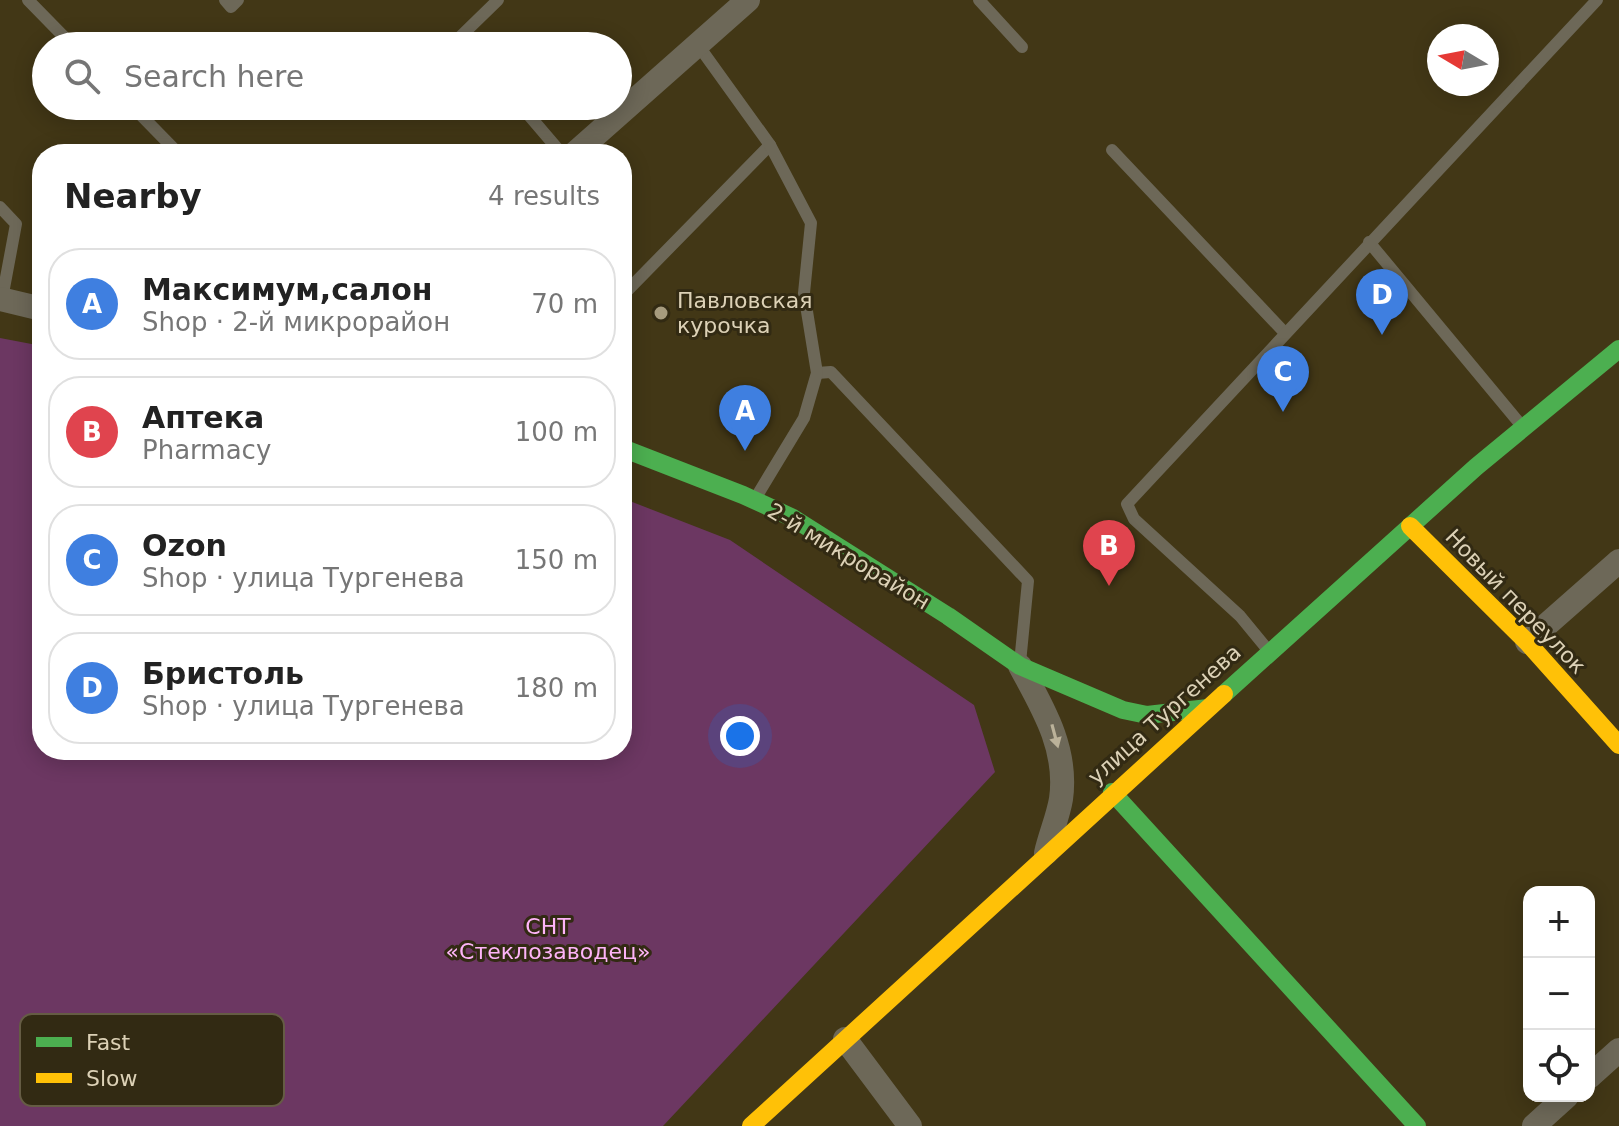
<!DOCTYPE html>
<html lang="en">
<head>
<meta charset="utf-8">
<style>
	:root { --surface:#fff; --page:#f6f6f6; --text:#222; --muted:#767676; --line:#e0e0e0; --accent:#1a73e8 }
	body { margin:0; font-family:"DejaVu Sans",sans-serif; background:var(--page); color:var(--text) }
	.controls { position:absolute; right:24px; bottom:24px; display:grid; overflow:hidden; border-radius:16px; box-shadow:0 4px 20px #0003 }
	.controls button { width:72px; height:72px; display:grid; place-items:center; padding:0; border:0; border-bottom:2px solid var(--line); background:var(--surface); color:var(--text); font:40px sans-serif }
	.compass { position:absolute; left:1427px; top:24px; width:72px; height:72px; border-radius:50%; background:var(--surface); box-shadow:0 4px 20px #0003; rotate:280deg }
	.you { position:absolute; left:740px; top:736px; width:28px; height:28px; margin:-20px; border:6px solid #fff; border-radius:50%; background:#1a73e8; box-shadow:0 0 0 12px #1a73e833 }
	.badge { display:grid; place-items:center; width:52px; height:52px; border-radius:50%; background:var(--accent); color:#fff; font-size:26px; font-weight:700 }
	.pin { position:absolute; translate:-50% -66px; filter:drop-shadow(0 2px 4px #0008) }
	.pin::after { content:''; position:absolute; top:42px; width:28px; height:24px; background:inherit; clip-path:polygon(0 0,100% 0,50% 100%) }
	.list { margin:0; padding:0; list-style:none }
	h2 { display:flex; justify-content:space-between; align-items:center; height:104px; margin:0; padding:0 32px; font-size:34px }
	h2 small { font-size:26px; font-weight:400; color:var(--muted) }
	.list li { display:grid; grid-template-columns:52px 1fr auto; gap:24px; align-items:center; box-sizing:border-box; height:112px; margin:0 16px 16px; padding:0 16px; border:2px solid var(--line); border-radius:32px }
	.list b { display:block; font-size:30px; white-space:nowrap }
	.list p { margin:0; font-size:26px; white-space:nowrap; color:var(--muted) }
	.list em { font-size:26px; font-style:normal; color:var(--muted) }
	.icon { flex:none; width:44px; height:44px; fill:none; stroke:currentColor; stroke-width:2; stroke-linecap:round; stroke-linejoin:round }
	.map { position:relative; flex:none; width:1619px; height:1126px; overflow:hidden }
	.search { position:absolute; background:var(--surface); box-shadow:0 4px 20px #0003; left:32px; top:32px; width:600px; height:88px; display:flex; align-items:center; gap:20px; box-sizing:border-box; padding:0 28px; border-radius:44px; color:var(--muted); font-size:30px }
	.panel { position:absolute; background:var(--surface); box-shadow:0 4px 20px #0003; left:32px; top:144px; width:600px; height:616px; border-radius:32px }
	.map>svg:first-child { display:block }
</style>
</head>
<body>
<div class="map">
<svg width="1619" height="1126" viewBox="0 0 1619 1126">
	<rect width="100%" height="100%" fill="#423716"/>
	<polygon fill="#6c3762" points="0,338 42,346 42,750 622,750 622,498 730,540 974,705 995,772 663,1126 0,1126"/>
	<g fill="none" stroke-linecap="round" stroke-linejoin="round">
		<g stroke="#6d6858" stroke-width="12">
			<polyline points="28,0 73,46"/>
			<polyline points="225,0 231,7 238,0"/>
			<polyline points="979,0 1022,47"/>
			<polyline points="469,46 461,36 498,0"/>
			<polyline points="132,106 179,154"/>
			<polyline points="521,106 562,154"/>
			<polyline points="1112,150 1285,333"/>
			<polyline points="0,207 16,224 2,299"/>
			<polyline points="1369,242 1521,425"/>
			<polyline points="622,296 770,145 698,45"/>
			<polyline points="817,373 831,372 1028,581 1020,663"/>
			<polyline points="755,499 804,418 817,373 804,293 811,223 770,145"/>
			<polyline points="1268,650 1240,616 1134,519 1127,504 1597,0"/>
		</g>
		<g stroke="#6d6858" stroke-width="24">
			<polyline points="574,154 748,0"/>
			<polyline points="0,299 42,309"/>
			<polyline points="1527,642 1619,561"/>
			<path d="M1020,666C1043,708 1068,749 1061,799C1058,817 1050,835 1046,853"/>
			<polyline points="845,1039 910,1126"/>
			<polyline points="1589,1077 1619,1050"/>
			<polyline points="1534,1126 1567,1096"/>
		</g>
		<g stroke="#4caf50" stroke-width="18">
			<polyline points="622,448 743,495 793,518 948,616 1020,666 1123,710 1147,715 1208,708"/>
			<polyline points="1224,694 1476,467 1619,349"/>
			<polyline points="1112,792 1417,1126"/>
		</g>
		<g stroke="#ffc107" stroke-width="18">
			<polyline points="1410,526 1527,642 1619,745"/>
			<polyline points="751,1126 1224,694"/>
		</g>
	</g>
	<defs><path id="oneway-solid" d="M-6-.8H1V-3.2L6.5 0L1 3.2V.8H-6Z" transform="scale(2)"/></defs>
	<use fill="#bbb29a" href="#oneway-solid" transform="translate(1055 736) rotate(75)"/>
	<circle fill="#a69b7e" stroke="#322a13" stroke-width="3" cx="661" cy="313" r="8"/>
	<g text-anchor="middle" stroke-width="6" stroke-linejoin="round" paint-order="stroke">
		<g font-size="22" fill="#dcd1b6" stroke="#322a13" text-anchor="start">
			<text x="677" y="308">Павловская<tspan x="677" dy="25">курочка</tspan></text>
		</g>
		<g font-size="22" fill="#dcd1b6" stroke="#322a13">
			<text transform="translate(849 556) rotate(31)" y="8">2-й микрорайон</text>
			<text transform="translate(1516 601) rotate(46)" y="8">Новый переулок</text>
			<text transform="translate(1164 714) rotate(-42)" y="8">улица Тургенева</text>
		</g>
		<g font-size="22" fill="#feb4f8" stroke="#322a13">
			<text x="548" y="934">СНТ<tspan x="548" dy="25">«Стеклозаводец»</tspan></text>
		</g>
	</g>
	<rect x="20" y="1014" width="264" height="92" rx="12" fill="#322a13" stroke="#655c44" stroke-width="2"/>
	<rect x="36" y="1037" width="36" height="10" fill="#4caf50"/>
	<rect x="36" y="1073" width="36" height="10" fill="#ffc107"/>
	<g font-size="22" fill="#dcd1b6">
		<text x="86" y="1050">Fast</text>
		<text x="86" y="1086">Slow</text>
	</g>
</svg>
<div class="controls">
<button>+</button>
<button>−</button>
<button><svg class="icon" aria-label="locate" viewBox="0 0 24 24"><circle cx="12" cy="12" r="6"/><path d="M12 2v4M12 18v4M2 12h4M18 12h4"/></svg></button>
</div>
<svg class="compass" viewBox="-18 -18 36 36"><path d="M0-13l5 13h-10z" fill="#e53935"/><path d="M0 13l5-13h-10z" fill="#767676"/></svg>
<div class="you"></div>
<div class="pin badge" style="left:745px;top:451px;background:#3f7fe0">A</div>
<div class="pin badge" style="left:1109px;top:586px;background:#e0444e">B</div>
<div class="pin badge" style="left:1283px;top:412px;background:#3f7fe0">C</div>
<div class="pin badge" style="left:1382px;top:335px;background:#3f7fe0">D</div>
<div class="search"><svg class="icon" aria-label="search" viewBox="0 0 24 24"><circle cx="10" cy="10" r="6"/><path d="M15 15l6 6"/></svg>Search here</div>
<section class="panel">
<h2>Nearby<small>4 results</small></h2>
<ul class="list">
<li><span class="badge" style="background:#3f7fe0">A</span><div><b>Максимум,салон</b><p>Shop · 2-й микрорайон</p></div><em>70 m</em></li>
<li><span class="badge" style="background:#e0444e">B</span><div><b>Аптека</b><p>Pharmacy</p></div><em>100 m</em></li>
<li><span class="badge" style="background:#3f7fe0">C</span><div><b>Ozon</b><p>Shop · улица Тургенева</p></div><em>150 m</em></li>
<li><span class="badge" style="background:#3f7fe0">D</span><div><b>Бристоль</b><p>Shop · улица Тургенева</p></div><em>180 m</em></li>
</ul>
</section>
</div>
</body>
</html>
